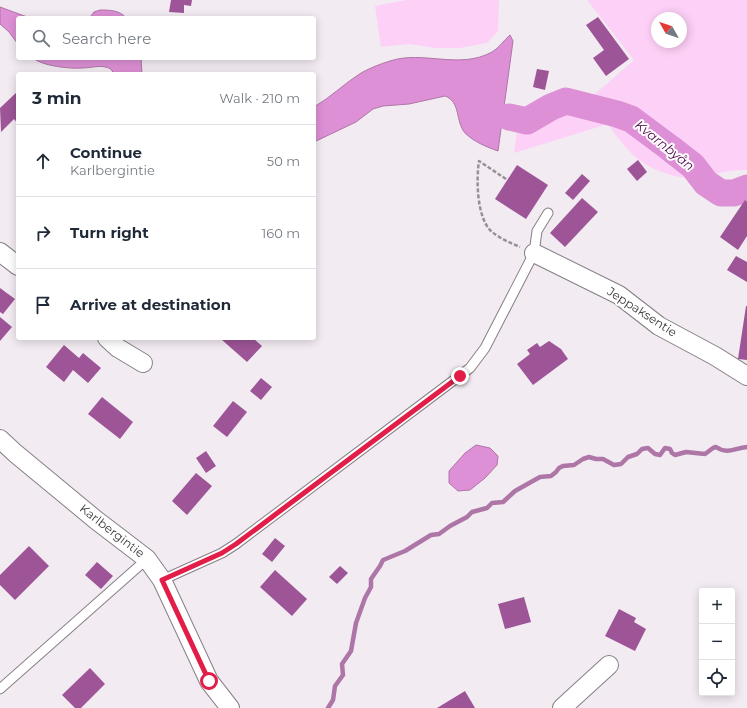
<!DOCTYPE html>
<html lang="en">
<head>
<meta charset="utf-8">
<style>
	:root { --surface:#fff; --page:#f6f6f7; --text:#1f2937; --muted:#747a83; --line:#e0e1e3 }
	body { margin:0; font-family:Montserrat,sans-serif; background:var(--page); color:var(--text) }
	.controls { position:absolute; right:12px; bottom:12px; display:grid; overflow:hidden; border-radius:4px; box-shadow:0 2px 10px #0003 }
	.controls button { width:36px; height:36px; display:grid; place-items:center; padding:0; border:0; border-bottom:1px solid var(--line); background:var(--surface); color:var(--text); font:20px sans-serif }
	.compass { position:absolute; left:651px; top:12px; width:36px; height:36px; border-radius:50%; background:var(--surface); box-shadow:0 2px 10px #0003; rotate:310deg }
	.stop { position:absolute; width:12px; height:12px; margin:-9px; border:3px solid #e11d48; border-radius:50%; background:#fff }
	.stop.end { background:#e11d48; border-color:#fff; box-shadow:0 1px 4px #0008 }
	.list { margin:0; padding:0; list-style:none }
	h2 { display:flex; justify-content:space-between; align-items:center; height:52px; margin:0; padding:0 16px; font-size:17px }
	h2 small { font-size:13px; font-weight:400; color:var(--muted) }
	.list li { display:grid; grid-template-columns:26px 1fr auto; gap:12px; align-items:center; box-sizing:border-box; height:72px; padding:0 16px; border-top:1px solid var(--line) }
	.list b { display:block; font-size:15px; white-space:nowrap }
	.list p { margin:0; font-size:13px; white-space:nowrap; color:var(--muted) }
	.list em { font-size:13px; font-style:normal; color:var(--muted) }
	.icon { flex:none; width:22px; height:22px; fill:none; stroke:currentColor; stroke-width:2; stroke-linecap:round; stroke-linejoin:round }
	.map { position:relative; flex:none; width:747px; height:708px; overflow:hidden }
	.search { position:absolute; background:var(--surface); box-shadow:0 2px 10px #0003; left:16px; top:16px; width:300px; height:44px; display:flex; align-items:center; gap:10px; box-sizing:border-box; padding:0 14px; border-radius:4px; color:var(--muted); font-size:15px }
	.panel { position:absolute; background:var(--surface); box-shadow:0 2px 10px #0003; left:16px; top:72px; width:300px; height:268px; border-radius:4px }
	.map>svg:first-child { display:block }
</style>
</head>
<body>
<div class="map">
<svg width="747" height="708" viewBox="0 0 747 708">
	<rect width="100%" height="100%" fill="#f3ebf2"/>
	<g fill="#fdd0f7" fill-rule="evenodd">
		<polygon points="406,0 499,0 498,31 487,43 460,48 435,48 410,44 381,47 375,6"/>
		<path d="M587,0H747V170C730,169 715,175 698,177C687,179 676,177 665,173C637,164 624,147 608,124L514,153L519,116L551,102L594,95L634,60ZM657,18H681V42H657Z"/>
	</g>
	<g fill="#dd90d5" stroke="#ad76a7">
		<polygon points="0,7 30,18 18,18 18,44 9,32 0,24"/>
		<path d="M100,10C109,10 120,10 126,18H91V16L94,12Z"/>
		<path d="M510,35L513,41L498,151C487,147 474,142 465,133C455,121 461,102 445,96L409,104L383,106L373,109L356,122L314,142V107C331,97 345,83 361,73C370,68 380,64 390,61C423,50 459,70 492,52C499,48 504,40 510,35Z"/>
		<path d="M33,58H141L142,74H114L111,69C102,64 92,68 82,68C70,69 42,66 33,58Z"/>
		<polygon points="476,445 490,448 498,456 497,465 485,478 470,490 458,491 449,483 449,471 465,453"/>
	</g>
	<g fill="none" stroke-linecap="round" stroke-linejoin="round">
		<path stroke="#ad76a7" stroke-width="4.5" d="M328,708L333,700L335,686L343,675L342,664L351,651L356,623L365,598L371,587V579L380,566L383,560L405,551L431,535L439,534L450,526L467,517L472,512L487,508L492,503L503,502L515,491L540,477L551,476L556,472L559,468L563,466L574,465L583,459L589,457L596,459H603L614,465L621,464L628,457L637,454L642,449L648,448L655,454L660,455L665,448L670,449L672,453L675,455L686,452L705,454L713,448L716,447C728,455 734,448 747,447"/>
		<polyline stroke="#dd90d5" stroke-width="27" points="509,117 527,121 551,107 566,101 617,114 631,119 670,148 693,166 706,183 721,193 734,193 747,188"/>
	</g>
	<g fill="#9d5597">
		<polygon points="171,0 192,0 191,6 184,5 184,13 169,12"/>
		<polygon points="598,17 629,59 606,76 593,58 604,50 586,25"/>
		<polygon points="537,69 549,71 545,90 533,87"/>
		<polygon points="18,91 18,124 14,119 1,132 0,108"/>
		<polygon points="638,160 647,172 637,181 627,169"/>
		<polygon points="517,165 548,185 526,219 495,199"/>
		<polygon points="582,174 590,181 573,200 565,193"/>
		<polygon points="582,198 598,212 565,247 550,233"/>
		<polygon points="745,200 747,202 747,236 738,250 720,237"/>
		<polygon points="736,256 747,262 747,282 727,270"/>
		<polygon points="0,288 15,299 3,314 0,312"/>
		<polygon points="746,306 747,306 747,360 738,359"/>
		<polygon points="0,317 12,327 0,341"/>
		<polygon points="224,338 253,338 262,346 247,362 222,340"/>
		<polygon points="549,341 561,349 568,359 533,385 517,364 530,354 527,350 537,343 540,347"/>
		<polygon points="64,345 79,358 83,353 101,368 88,383 73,370 64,382 46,367"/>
		<polygon points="261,378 272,387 261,400 250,391"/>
		<polygon points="102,397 133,422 120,439 88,414"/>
		<polygon points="233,401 247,412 227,437 213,426"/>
		<polygon points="206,451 216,466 206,473 196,458"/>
		<polygon points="196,473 212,486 187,515 172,501"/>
		<polygon points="275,538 285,546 272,562 262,554"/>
		<polygon points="29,546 49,566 15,600 0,585 0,575"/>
		<polygon points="97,562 113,576 101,589 85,575"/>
		<polygon points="340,566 348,573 337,584 329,577"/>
		<polygon points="275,570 307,599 292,616 260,587"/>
		<polygon points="524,597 531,622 505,629 498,604"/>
		<polygon points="619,609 636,618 634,622 646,629 635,651 605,636"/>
		<polygon points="90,668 105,684 81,708 75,708 62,695"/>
		<polygon points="465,691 475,708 437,708"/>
	</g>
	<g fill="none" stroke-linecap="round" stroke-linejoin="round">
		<defs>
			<g id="service">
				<polyline points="162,580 222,553 236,544 470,368 485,348 534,253 537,231 548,213"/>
				<polyline points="0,689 147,559"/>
			</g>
			<g id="minor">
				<polyline points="0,252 18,266"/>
				<polyline points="534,253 619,295 659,326 715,356 747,376"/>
				<polyline points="107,338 118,348 143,363"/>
				<polyline points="0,439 15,453 96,520 147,559 162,580 209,681 230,708"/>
				<polyline points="562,708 609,665"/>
			</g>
		</defs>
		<use href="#service" stroke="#877f86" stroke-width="11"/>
		<use href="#minor" stroke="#877f86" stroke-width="20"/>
		<path stroke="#979196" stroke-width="2.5" stroke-dasharray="4 2" stroke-linecap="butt" d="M506,179L479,161C476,180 477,216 490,230C498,238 511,243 520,247"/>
		<use href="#service" stroke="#fff" stroke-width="9"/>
		<use href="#minor" stroke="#fff" stroke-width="18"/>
	</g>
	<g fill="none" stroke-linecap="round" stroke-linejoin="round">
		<polyline stroke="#e11d48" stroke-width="5" points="209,681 162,580 222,553 236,544 460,376"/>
	</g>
	<g text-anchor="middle" stroke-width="4" stroke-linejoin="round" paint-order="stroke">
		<g font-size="12" fill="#3d3a3d" stroke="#fff">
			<text transform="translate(642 312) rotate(33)" y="4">Jeppaksentie</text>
			<text transform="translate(112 531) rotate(38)" y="4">Karlbergintie</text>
		</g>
		<g font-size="13" font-style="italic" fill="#4e064a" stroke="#fff">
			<text transform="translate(665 145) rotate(39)" y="5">Kvarnbyån</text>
		</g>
	</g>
</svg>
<div class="controls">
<button>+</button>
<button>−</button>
<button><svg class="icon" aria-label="locate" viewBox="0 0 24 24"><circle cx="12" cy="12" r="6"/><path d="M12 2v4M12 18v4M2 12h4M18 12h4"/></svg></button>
</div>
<svg class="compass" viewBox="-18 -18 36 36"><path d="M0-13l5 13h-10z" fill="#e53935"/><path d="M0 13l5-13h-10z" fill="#747a83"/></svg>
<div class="stop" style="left:209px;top:681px"></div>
<div class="stop end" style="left:460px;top:376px"></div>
<div class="search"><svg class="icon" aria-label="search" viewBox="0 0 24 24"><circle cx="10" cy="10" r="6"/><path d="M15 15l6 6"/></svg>Search here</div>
<section class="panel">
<h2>3 min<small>Walk · 210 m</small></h2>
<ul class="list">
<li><svg class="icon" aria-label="ahead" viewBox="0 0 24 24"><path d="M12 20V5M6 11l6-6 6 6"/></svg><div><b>Continue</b><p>Karlbergintie</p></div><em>50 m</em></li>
<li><svg class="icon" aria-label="right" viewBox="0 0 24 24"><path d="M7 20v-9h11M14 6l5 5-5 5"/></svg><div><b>Turn right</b></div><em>160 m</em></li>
<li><svg class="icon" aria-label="arrive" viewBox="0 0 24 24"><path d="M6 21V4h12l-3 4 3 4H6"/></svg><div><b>Arrive at destination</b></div></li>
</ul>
</section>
</div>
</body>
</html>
